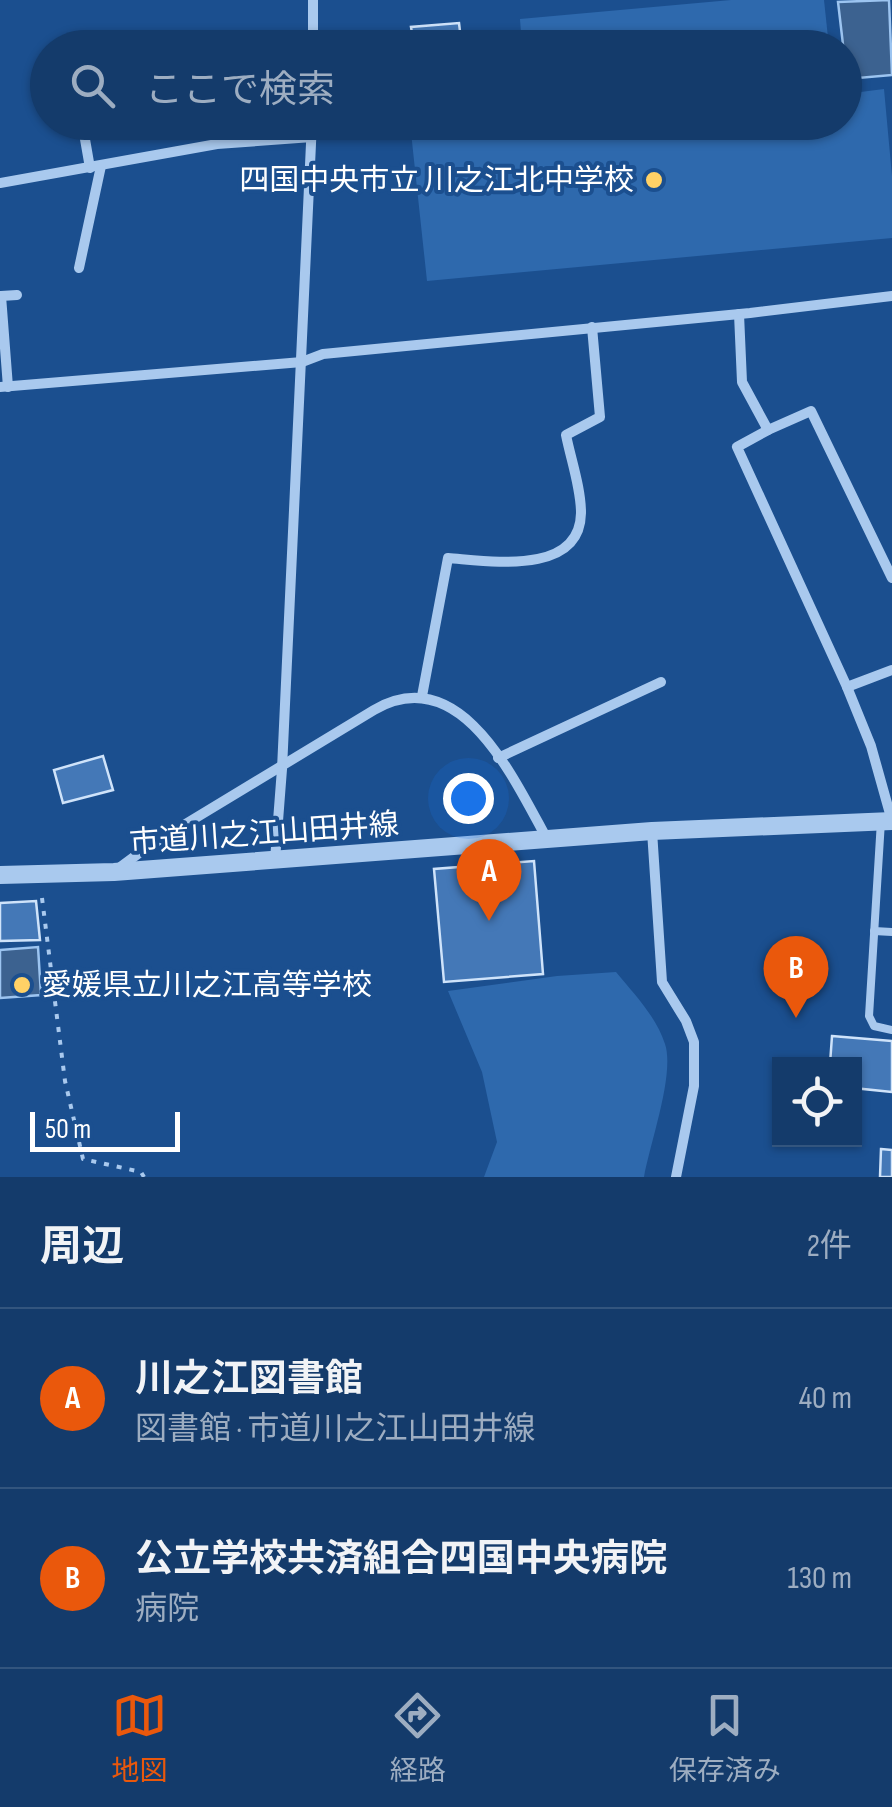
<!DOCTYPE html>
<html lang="ja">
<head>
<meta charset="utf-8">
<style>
	:root { --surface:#143b6b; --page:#1d4271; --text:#f1f3f6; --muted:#9dadc1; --line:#33557e; --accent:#ea580c }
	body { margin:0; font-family:"Sofia Sans Condensed","Noto Sans JP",sans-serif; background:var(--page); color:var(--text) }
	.controls { position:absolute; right:30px; bottom:30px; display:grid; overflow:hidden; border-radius:0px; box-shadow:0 2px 8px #0004 }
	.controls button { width:90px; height:90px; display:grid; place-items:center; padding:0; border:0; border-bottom:2px solid var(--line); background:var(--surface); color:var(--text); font:50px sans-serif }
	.scale { position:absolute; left:30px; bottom:25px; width:150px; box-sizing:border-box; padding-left:10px; border:5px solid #fff; border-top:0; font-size:28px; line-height:35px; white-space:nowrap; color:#fff; -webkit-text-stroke:8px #1b4f8f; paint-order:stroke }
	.you { position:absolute; left:468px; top:798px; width:35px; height:35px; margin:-25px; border:8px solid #fff; border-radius:50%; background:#1a73e8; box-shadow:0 0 0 15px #1a73e833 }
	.badge { display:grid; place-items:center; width:65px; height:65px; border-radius:50%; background:var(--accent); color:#fff; font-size:32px; font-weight:700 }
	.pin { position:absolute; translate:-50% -82px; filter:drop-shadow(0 2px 5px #0008) }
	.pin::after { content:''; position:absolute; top:52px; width:35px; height:30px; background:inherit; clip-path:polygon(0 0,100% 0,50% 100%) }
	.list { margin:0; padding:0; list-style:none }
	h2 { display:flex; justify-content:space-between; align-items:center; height:130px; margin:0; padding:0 40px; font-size:42px }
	h2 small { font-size:32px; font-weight:400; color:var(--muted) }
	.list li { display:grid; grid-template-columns:65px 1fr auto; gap:30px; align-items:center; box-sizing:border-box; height:180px; padding:0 40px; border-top:2px solid var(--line) }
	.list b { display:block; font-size:38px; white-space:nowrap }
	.list p { margin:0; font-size:32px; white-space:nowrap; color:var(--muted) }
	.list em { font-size:32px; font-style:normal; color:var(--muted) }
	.icon { flex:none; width:55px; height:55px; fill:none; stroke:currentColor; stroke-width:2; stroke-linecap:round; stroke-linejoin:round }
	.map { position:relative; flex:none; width:892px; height:1177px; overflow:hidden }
	.search { position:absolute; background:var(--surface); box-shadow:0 2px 8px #0004; left:30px; right:30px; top:30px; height:110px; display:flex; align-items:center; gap:25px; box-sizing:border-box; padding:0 35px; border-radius:55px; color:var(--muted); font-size:38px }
	.sheet { height:490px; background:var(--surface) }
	nav { display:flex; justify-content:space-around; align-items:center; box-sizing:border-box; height:140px; border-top:2px solid var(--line); background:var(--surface); font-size:28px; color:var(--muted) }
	nav a { display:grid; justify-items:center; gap:5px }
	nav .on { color:var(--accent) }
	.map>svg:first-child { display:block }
</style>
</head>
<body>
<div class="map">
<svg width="892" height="1177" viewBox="0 0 892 1177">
	<rect width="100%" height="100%" fill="#1b4f8f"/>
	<g fill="#2e69ad">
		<polygon points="731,0 824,0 829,47 522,47 520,19"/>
		<polygon points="884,89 892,176 892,238 427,281 410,123 844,122 845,94"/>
		<path d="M616,972C634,994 656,1016 665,1044C675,1074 650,1143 644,1177H484L497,1142L482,1072L448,991L557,976Z"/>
	</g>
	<g fill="#3c6290" stroke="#9cc4f0" stroke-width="2.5">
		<polygon points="889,0 892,75 847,79 838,2"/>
		<polygon points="38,947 41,995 0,998 0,950"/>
	</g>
	<g fill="#4478b7" stroke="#cfe3fa" stroke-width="2.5">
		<polygon points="459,23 462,48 410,48 414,46 411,27"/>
		<polygon points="103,756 113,790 63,803 54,770"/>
		<polygon points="534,861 543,974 444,982 434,869"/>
		<polygon points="36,901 40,940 0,941 0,903"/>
		<polygon points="832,1036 892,1041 892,1092 854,1088 854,1064 830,1064"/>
		<polygon points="881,1149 892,1150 892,1177 880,1177"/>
	</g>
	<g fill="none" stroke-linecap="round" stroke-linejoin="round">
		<polyline stroke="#a9c9ee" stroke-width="4" stroke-dasharray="5 8" stroke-linecap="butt" points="42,898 65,1081 83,1159 141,1172 144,1177"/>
		<g stroke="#a9c9ee" stroke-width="8">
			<polyline points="881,821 869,1016 874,1026 892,1030"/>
			<polyline points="874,931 892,932"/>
		</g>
		<g stroke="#a9c9ee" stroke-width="10">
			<polyline points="313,48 313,0"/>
			<polyline points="82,122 90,168"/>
			<polyline points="0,183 217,144 312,137"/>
			<polyline points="79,268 101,166"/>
			<polyline points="739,314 742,382 768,430 811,411 892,578"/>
			<polyline points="0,387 302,362 323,354 750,313 892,296"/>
			<polyline points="8,387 1,296 17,295"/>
			<polyline points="768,430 737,447 847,687 871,746 892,821"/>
			<polyline points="847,687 892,670"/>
			<path d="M422,696L448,558C490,561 580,576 581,513C581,488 571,460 566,435L600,417L592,327"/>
			<polyline points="498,758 661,682"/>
			<polyline points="652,831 662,982 686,1021 694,1042 694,1086 676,1177"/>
			<polyline points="275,860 282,769 312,122"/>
			<path d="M119,868L146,848L374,710C460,660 513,777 547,839"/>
		</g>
		<polyline stroke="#a9c9ee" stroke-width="18" points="0,875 114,872 652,831 892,821"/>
	</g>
	<g fill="#ffd166" stroke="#1b4f8f" stroke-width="4">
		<circle cx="654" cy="180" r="10"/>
		<circle cx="22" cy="985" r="10"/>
	</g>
	<g text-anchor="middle" stroke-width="8" stroke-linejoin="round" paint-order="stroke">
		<g font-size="30" fill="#fff" stroke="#1b4f8f" text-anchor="end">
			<text x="634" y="190">四国中央市立 川之江北中学校</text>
			<text x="42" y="995" text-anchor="start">愛媛県立川之江高等学校</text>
		</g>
		<g font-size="30" fill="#fff" stroke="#1b4f8f">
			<text transform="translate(264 833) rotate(-4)" y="10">市道川之江山田井線</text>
		</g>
	</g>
</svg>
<div class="controls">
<button><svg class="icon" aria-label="locate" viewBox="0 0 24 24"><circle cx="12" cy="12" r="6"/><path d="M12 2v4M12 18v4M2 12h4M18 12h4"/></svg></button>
</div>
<div class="scale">50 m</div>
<div class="you"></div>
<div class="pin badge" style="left:489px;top:921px">A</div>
<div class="pin badge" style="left:796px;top:1018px">B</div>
<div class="search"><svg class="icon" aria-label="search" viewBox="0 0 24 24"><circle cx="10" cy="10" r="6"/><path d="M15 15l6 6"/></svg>ここで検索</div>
</div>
<section class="sheet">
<h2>周辺<small>2件</small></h2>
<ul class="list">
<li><span class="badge">A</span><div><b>川之江図書館</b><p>図書館 · 市道川之江山田井線</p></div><em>40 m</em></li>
<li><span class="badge">B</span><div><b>公立学校共済組合四国中央病院</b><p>病院</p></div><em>130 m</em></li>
</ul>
</section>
<nav>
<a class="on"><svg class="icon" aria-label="map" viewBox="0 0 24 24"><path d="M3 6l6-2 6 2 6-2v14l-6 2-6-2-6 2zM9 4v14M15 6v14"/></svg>地図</a>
<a><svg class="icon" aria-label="directions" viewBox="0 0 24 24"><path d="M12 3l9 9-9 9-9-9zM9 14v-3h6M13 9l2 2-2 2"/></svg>経路</a>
<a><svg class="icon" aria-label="saved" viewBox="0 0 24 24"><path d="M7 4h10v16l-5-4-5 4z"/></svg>保存済み</a>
</nav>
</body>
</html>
